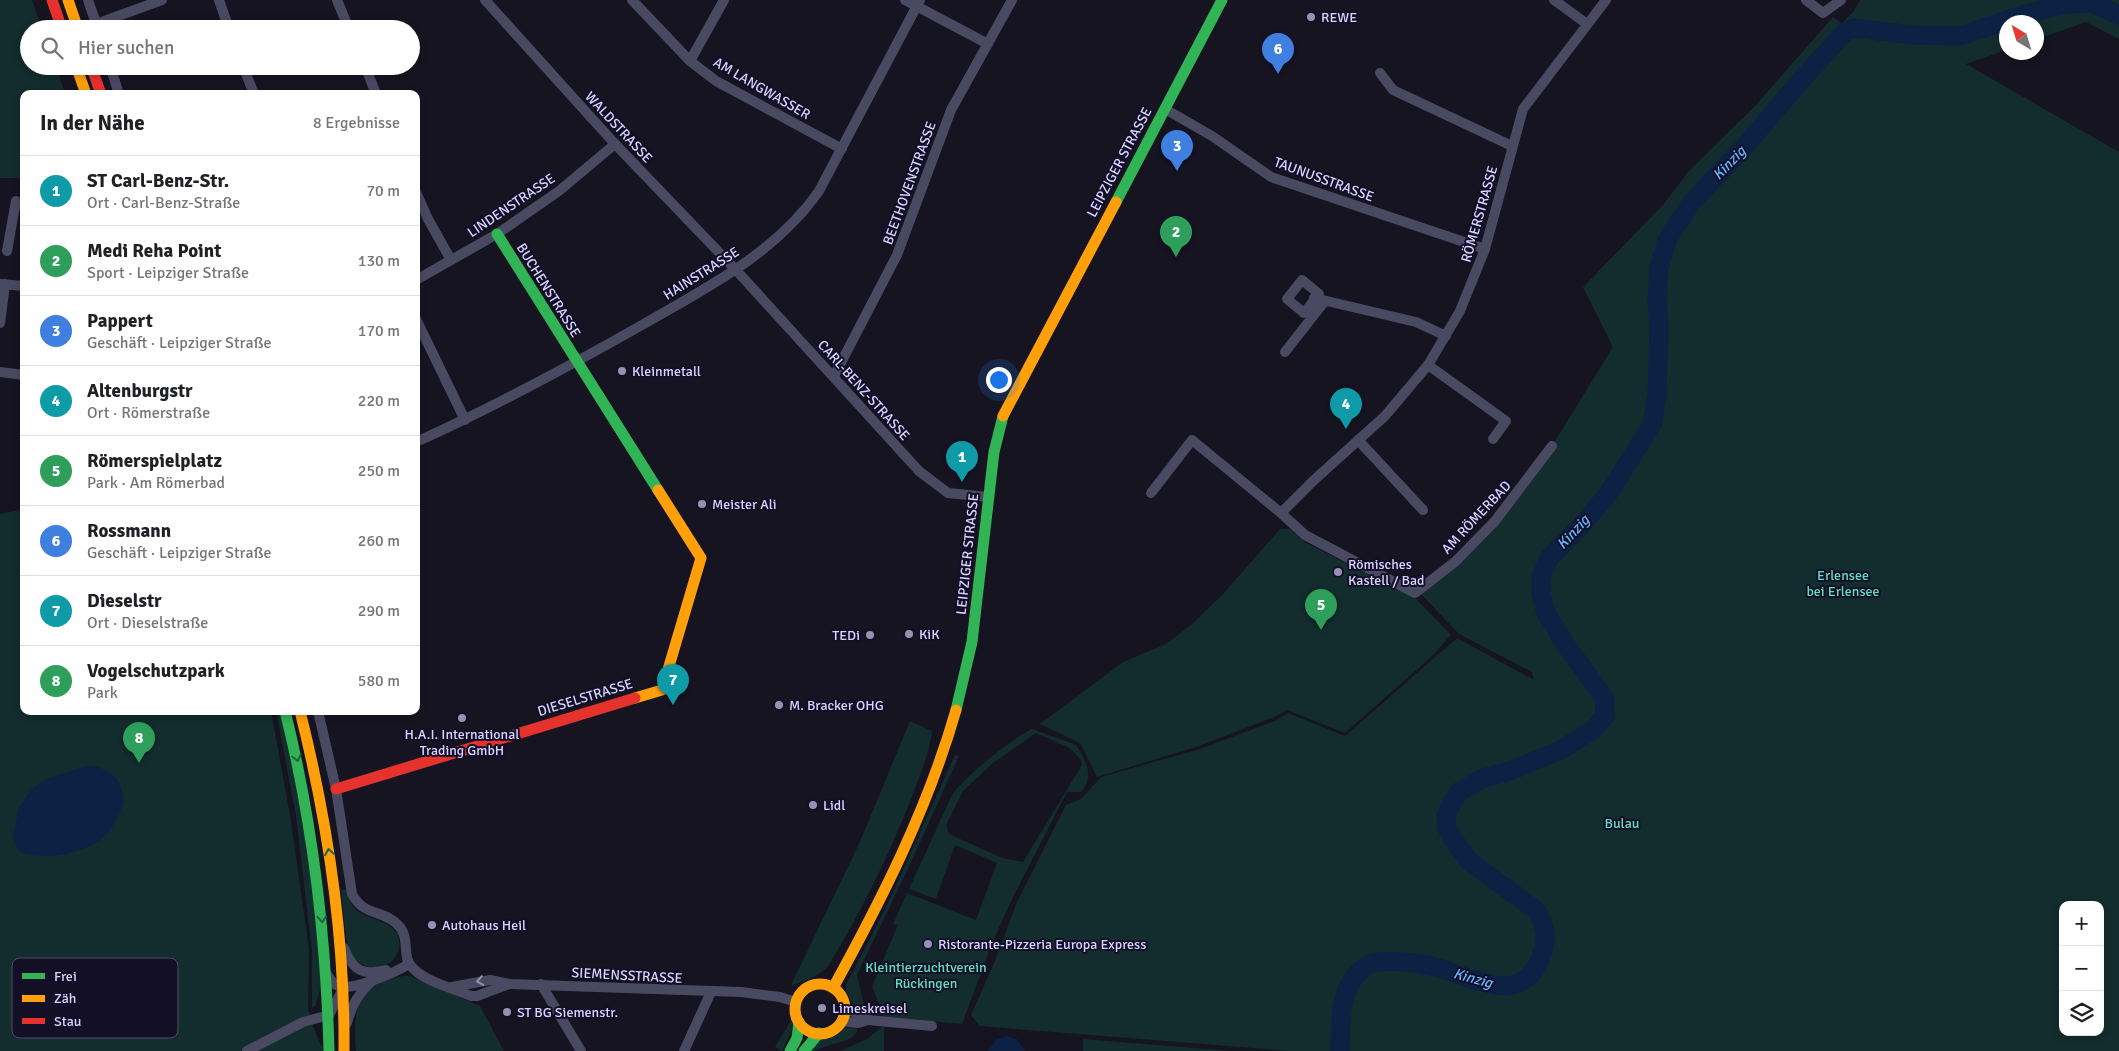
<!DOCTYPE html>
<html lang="de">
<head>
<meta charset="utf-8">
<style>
	:root { --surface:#fff; --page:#f2f2f2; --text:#202124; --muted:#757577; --line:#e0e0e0; --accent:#9591b1 }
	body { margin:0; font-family:Signika,sans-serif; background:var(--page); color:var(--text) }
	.controls { position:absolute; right:15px; bottom:15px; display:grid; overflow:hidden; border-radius:10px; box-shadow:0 2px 8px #0003 }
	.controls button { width:45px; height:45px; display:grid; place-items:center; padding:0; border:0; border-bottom:1px solid var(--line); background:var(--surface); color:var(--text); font:25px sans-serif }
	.compass { position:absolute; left:1999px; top:15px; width:45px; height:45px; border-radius:50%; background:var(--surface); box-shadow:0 2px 8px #0003; rotate:322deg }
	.you { position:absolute; left:998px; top:379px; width:18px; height:18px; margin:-12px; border:4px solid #fff; border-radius:50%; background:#1a73e8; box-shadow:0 0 0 8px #1a73e833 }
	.badge { display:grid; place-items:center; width:32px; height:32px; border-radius:50%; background:var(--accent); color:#fff; font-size:16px; font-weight:700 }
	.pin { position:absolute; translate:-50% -41px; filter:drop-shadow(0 1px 2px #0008) }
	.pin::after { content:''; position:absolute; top:26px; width:18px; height:15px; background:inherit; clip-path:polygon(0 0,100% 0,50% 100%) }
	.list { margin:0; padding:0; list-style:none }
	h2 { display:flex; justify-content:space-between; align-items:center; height:65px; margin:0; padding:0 20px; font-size:21px }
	h2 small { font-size:16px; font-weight:400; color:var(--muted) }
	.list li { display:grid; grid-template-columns:32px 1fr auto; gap:15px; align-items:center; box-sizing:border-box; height:70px; padding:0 20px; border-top:1px solid var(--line) }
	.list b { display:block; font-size:19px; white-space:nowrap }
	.list p { margin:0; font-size:16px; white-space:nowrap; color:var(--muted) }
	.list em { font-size:16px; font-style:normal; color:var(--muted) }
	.icon { flex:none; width:28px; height:28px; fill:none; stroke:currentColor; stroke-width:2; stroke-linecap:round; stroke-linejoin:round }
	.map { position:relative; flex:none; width:2119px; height:1051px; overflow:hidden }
	.search { position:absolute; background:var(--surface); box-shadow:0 2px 8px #0003; left:20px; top:20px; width:400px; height:55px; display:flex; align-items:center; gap:12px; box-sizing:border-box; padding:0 18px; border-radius:28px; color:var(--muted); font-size:19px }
	.panel { position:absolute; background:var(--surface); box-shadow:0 2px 8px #0003; left:20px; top:90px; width:400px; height:625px; border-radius:10px }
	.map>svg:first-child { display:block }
</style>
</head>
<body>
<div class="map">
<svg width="2119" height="1051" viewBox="0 0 2119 1051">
	<rect width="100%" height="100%" fill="#161421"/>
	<g fill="#132c2d" fill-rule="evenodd">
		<polygon points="0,0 32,0 42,29 29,29 29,66 56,66 65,94 24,94 24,178 0,178"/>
		<path d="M1860,0H2119V39L2086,22L2037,39L2036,22H2006V50L1966,64L2119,152V1051H1289L980,1026L971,1015L994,963L1017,902L1066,805L1081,799L1101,777L1200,749L1275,721L1288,713L1345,736L1457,638L1534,680L1532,672L1459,634L1420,593L1526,488L1613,347L1583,287L1663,205L1688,172L1756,105L1833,17L1842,23L1853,12ZM2063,905H2100V1032H2063Z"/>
		<polygon points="24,509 24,711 271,711 290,815 309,949 308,1010 316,1034 324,1051 0,1051 0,514"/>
		<polygon points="1280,529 1290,529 1306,543 1414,597 1451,635 1431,657 1345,733 1287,710 1274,717 1199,746 1097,777 1080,743 1040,724 1123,662 1166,644 1191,625 1223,594"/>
		<polygon points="276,711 279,711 286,733 314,882 322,983 315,1006 312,1008 312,951 296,816"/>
		<path d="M910,721L932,731C929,756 918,780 909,804C887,860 860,913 829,965C824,973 801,984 791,985L859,844Z"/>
		<path d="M1032,729L1076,745C1086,760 1095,777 1081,792H1067L1012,899L993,941L962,1024L884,1017L872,986L898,925L893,924L907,893L976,920L997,863L955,845L936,899L909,889L952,795C965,776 1011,739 1032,729ZM1036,733L1070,748L1081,760L1082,765L1023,862L1002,858L949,834L946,825L963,791L993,763Z"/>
		<polygon points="955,755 959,756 913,858 857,975 864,1005 861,1012 856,1010 846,992 846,985 886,907"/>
		<path d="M346,889C352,924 380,912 398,934C407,966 368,980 351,954C345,946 343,902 341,890Z"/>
		<path d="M403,976H410L480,1006L504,1051H356C353,1009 355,985 403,976Z"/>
		<polygon points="792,1019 795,1023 782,1051 775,1047"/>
		<polygon points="884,1025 884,1051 840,1051 867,1039"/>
		<path d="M851,1027L858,1029C851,1043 840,1041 827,1046C819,1049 817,1051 808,1051L820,1037L843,1028Z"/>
		<polygon points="1083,1039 1231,1051 1083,1051"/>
	</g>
	<g fill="#0d2144">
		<path d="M95,766C123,775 131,797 115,822C112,826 110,832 106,835C84,855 46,861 19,852L13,837L19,807L34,787L48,778L84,767Z"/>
		<polygon points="1006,1036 1017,1039 1025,1051 988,1051 996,1040"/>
	</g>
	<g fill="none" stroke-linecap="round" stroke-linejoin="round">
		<path stroke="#0d2144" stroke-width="19" d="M1340,1051C1340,1022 1339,982 1368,965C1380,959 1412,962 1425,965C1442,967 1459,976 1475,980C1488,983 1504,989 1516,984C1529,979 1537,968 1541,957C1548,940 1546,926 1536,910L1470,862L1452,838L1447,828L1446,816L1451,804L1459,792L1483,778L1510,771L1561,750L1593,730L1605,716L1604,697L1565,644L1546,613L1541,594V577L1549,558L1582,525L1608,494L1652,425L1657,395L1659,327L1657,300L1659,268L1668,238L1692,202L1746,145L1802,79L1845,32L1854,28L1913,35L1960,36L2026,14L2066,4L2092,3L2119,15"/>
		<g stroke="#4a4962" stroke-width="10">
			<polyline points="88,0 98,29"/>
			<polyline points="219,0 229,29"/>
			<polyline points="337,0 349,29"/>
			<polyline points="485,0 615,144 736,270 919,471 948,493 988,497"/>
			<polyline points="632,0 690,61 716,81 842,149"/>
			<polyline points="905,0 988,44"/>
			<polyline points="1554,0 1587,24"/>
			<polyline points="1806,0 1823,13 1841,0"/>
			<polyline points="96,24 162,0"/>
			<polyline points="690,61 724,0"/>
			<polyline points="110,66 119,94"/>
			<polyline points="243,66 254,94"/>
			<polyline points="365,66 376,94"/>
			<polyline points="1380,73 1393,90 1512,146"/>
			<polyline points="1165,109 1212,136 1271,177 1485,249"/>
			<polyline points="416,192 428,219 451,260"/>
			<polyline points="7,251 16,201"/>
			<polyline points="416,280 497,234 559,191 615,144"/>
			<polygon points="1302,280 1319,294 1304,313 1287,299"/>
			<polyline points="0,284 24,286"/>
			<polyline points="1314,298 1416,322 1446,336"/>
			<polyline points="416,319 465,420"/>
			<polyline points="0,323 5,284"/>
			<polyline points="1285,352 1325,301"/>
			<polyline points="1428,365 1506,421 1493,439"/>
			<polyline points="0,372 24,375"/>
			<polyline points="834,376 897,255 951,110 1012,0"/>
			<polyline points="1358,440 1423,510"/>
			<path d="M416,442C494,407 568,367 642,325C706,288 775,254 819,191L920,0"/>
			<polyline points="1151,493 1192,440 1281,513 1305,535 1415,593 1456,561 1495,521 1552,446"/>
			<polyline points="1281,513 1313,481 1385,416 1428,365 1460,311 1485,249 1523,109 1606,0"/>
			<path d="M318,711L336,789L352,894C364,917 383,909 398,925C407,933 405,947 407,958C412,979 453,988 471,996H477L509,984"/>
			<path d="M344,948C353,971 363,976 386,970"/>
			<path d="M326,973C329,977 332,983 336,985C350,993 396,972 409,964"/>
			<polyline points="541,984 581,1051"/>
			<polyline points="452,987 490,980 509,984 741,992 780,997 796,1002"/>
			<polyline points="845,1009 859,1014 868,1020"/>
			<polyline points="329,1015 344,987"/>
			<polyline points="842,1021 858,1023 868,1020 932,1026"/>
			<path d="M347,1023C351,1007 358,993 371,982"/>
			<polyline points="247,1051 303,1022 329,1015"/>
			<polyline points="684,1051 711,992"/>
		</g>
		<g stroke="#30b455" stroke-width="11">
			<polyline points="1116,202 1222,0"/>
			<polyline points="497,234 658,490"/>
			<polyline points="956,710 972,642 994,452 1003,416"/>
			<path d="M285,711C313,823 326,935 329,1051"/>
			<polyline points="790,1051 797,1038 799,1022"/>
			<polyline points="804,1051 819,1033"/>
		</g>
		<g stroke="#ff9f0a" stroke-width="11">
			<polyline points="68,0 78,29"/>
			<polyline points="76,66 86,94"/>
			<polyline points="1003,416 1116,202"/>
			<polyline points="635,698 662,690 701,558 658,490"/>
			<path d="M300,711C328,823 345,936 344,1051"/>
			<circle cx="820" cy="1009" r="25"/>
			<path d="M833,988C882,899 928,808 956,710"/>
		</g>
		<g stroke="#e5322d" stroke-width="11">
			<polyline points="52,0 62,29"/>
			<polyline points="91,66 101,94"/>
			<polyline points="336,789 635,698"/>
		</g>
	</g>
	<defs><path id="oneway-chevron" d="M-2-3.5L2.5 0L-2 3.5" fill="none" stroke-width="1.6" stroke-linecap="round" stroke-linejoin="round" transform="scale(1.25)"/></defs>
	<g stroke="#22623e">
		<use href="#oneway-chevron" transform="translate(297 758) rotate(77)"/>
		<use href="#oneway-chevron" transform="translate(329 852) rotate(-99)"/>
		<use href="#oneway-chevron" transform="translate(322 919) rotate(86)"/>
	</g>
	<use stroke="#928eb0" href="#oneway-chevron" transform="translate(480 981) rotate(171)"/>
	<g fill="#9591b1" stroke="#130f26" stroke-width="2">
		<circle cx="1311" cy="17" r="5"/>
		<circle cx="622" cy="371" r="5"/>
		<circle cx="702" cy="504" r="5"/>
		<circle cx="1338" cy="572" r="5"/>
		<circle cx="909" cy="634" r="5"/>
		<circle cx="870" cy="635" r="5"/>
		<circle cx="779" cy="705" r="5"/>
		<circle cx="462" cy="718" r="5"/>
		<circle cx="813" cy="805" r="5"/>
		<circle cx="432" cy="925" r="5"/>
		<circle cx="928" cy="944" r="5"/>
		<circle cx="822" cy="1008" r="5"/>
		<circle cx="507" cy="1012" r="5"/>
	</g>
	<g text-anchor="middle" stroke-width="4" stroke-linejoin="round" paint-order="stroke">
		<g font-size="14" fill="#d9d4ff" stroke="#130f26" text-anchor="start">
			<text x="1321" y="22">REWE</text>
			<text x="632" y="376">Kleinmetall</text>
			<text x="712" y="509">Meister Ali</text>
			<text x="1348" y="569">Römisches<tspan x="1348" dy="16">Kastell / Bad</tspan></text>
			<text x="919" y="639">KiK</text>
			<text x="860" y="640" text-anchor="end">TEDi</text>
			<text x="789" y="710">M. Bracker OHG</text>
			<text x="462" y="739" text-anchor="middle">H.A.I. International<tspan x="462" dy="16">Trading GmbH</tspan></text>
			<text x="823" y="810">Lidl</text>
			<text x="442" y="930">Autohaus Heil</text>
			<text x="938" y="949">Ristorante-Pizzeria Europa Express</text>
			<text x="832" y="1013">Limeskreisel</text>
			<text x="517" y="1017">ST BG Siemenstr.</text>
		</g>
		<g font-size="14" fill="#d9d4ff" stroke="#130f26">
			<text transform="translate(762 88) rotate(30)" y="5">AM LANGWASSER</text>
			<text transform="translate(619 127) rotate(47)" y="5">WALDSTRASSE</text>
			<text transform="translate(1119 162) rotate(-62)" y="5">LEIPZIGER STRASSE</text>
			<text transform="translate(1324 179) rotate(20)" y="5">TAUNUSSTRASSE</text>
			<text transform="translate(909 183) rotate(-70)" y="5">BEETHOVENSTRASSE</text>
			<text transform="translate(511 205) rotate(-34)" y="5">LINDENSTRASSE</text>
			<text transform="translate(1479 214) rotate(-74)" y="5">RÖMERSTRASSE</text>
			<text transform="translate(701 273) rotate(-32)" y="5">HAINSTRASSE</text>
			<text transform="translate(549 290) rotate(58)" y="5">BUCHENSTRASSE</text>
			<text transform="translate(864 390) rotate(48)" y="5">CARL-BENZ-STRASSE</text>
			<text transform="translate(1476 517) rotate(-47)" y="5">AM RÖMERBAD</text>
			<text transform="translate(967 554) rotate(-84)" y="5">LEIPZIGER STRASSE</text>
			<text transform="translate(585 697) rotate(-17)" y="5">DIESELSTRASSE</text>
			<text transform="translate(627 975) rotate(3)" y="5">SIEMENSSTRASSE</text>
		</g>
		<g font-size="14" fill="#5fe0c0" stroke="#130f26">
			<text x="1843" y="580">Erlensee<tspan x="1843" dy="16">bei Erlensee</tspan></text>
			<text x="1622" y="828">Bulau</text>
			<text x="926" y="972">Kleintierzuchtverein<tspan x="926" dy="16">Rückingen</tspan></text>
		</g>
		<g font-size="15" font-style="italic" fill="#62b6ff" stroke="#130f26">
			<text transform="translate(1729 163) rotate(-46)" y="5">Kinzig</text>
			<text transform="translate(1573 532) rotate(-47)" y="5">Kinzig</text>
			<text transform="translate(1473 978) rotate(15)" y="5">Kinzig</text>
		</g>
	</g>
	<rect x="12" y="958" width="166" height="80" rx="8" fill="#130f26" stroke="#4e4a67" stroke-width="1"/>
	<rect x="22" y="973" width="23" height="6" fill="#30b455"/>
	<rect x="22" y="995" width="23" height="7" fill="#ff9f0a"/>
	<rect x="22" y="1018" width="23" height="6" fill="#e5322d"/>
	<g font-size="14" fill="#d9d4ff">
		<text x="54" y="981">Frei</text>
		<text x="54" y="1003">Zäh</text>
		<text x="54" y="1026">Stau</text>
	</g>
</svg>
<div class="controls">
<button>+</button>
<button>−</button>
<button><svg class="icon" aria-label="layers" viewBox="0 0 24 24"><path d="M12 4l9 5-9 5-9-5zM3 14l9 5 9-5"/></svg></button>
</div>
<svg class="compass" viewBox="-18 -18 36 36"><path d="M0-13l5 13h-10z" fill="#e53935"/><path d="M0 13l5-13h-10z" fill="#757577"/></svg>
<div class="you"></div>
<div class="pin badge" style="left:962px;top:482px;background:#0f9aa8">1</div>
<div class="pin badge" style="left:1176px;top:257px;background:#2e9e5b">2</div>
<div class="pin badge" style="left:1177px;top:171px;background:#3f7fe0">3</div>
<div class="pin badge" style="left:1346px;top:429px;background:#0f9aa8">4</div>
<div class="pin badge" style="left:1321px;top:630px;background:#2e9e5b">5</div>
<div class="pin badge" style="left:1278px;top:74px;background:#3f7fe0">6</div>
<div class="pin badge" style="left:673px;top:705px;background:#0f9aa8">7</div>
<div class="pin badge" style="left:139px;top:763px;background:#2e9e5b">8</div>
<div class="search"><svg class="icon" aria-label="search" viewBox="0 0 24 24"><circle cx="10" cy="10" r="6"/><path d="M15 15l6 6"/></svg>Hier suchen</div>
<section class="panel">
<h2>In der Nähe<small>8 Ergebnisse</small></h2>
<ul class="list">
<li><span class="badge" style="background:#0f9aa8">1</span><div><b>ST Carl-Benz-Str.</b><p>Ort · Carl-Benz-Straße</p></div><em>70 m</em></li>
<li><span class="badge" style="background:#2e9e5b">2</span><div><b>Medi Reha Point</b><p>Sport · Leipziger Straße</p></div><em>130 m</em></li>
<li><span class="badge" style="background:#3f7fe0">3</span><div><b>Pappert</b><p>Geschäft · Leipziger Straße</p></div><em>170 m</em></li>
<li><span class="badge" style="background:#0f9aa8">4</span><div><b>Altenburgstr</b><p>Ort · Römerstraße</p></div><em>220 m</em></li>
<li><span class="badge" style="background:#2e9e5b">5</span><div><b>Römerspielplatz</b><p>Park · Am Römerbad</p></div><em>250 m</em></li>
<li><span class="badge" style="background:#3f7fe0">6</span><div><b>Rossmann</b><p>Geschäft · Leipziger Straße</p></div><em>260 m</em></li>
<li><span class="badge" style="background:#0f9aa8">7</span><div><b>Dieselstr</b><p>Ort · Dieselstraße</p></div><em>290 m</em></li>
<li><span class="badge" style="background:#2e9e5b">8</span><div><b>Vogelschutzpark</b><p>Park</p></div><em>580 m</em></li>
</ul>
</section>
</div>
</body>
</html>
